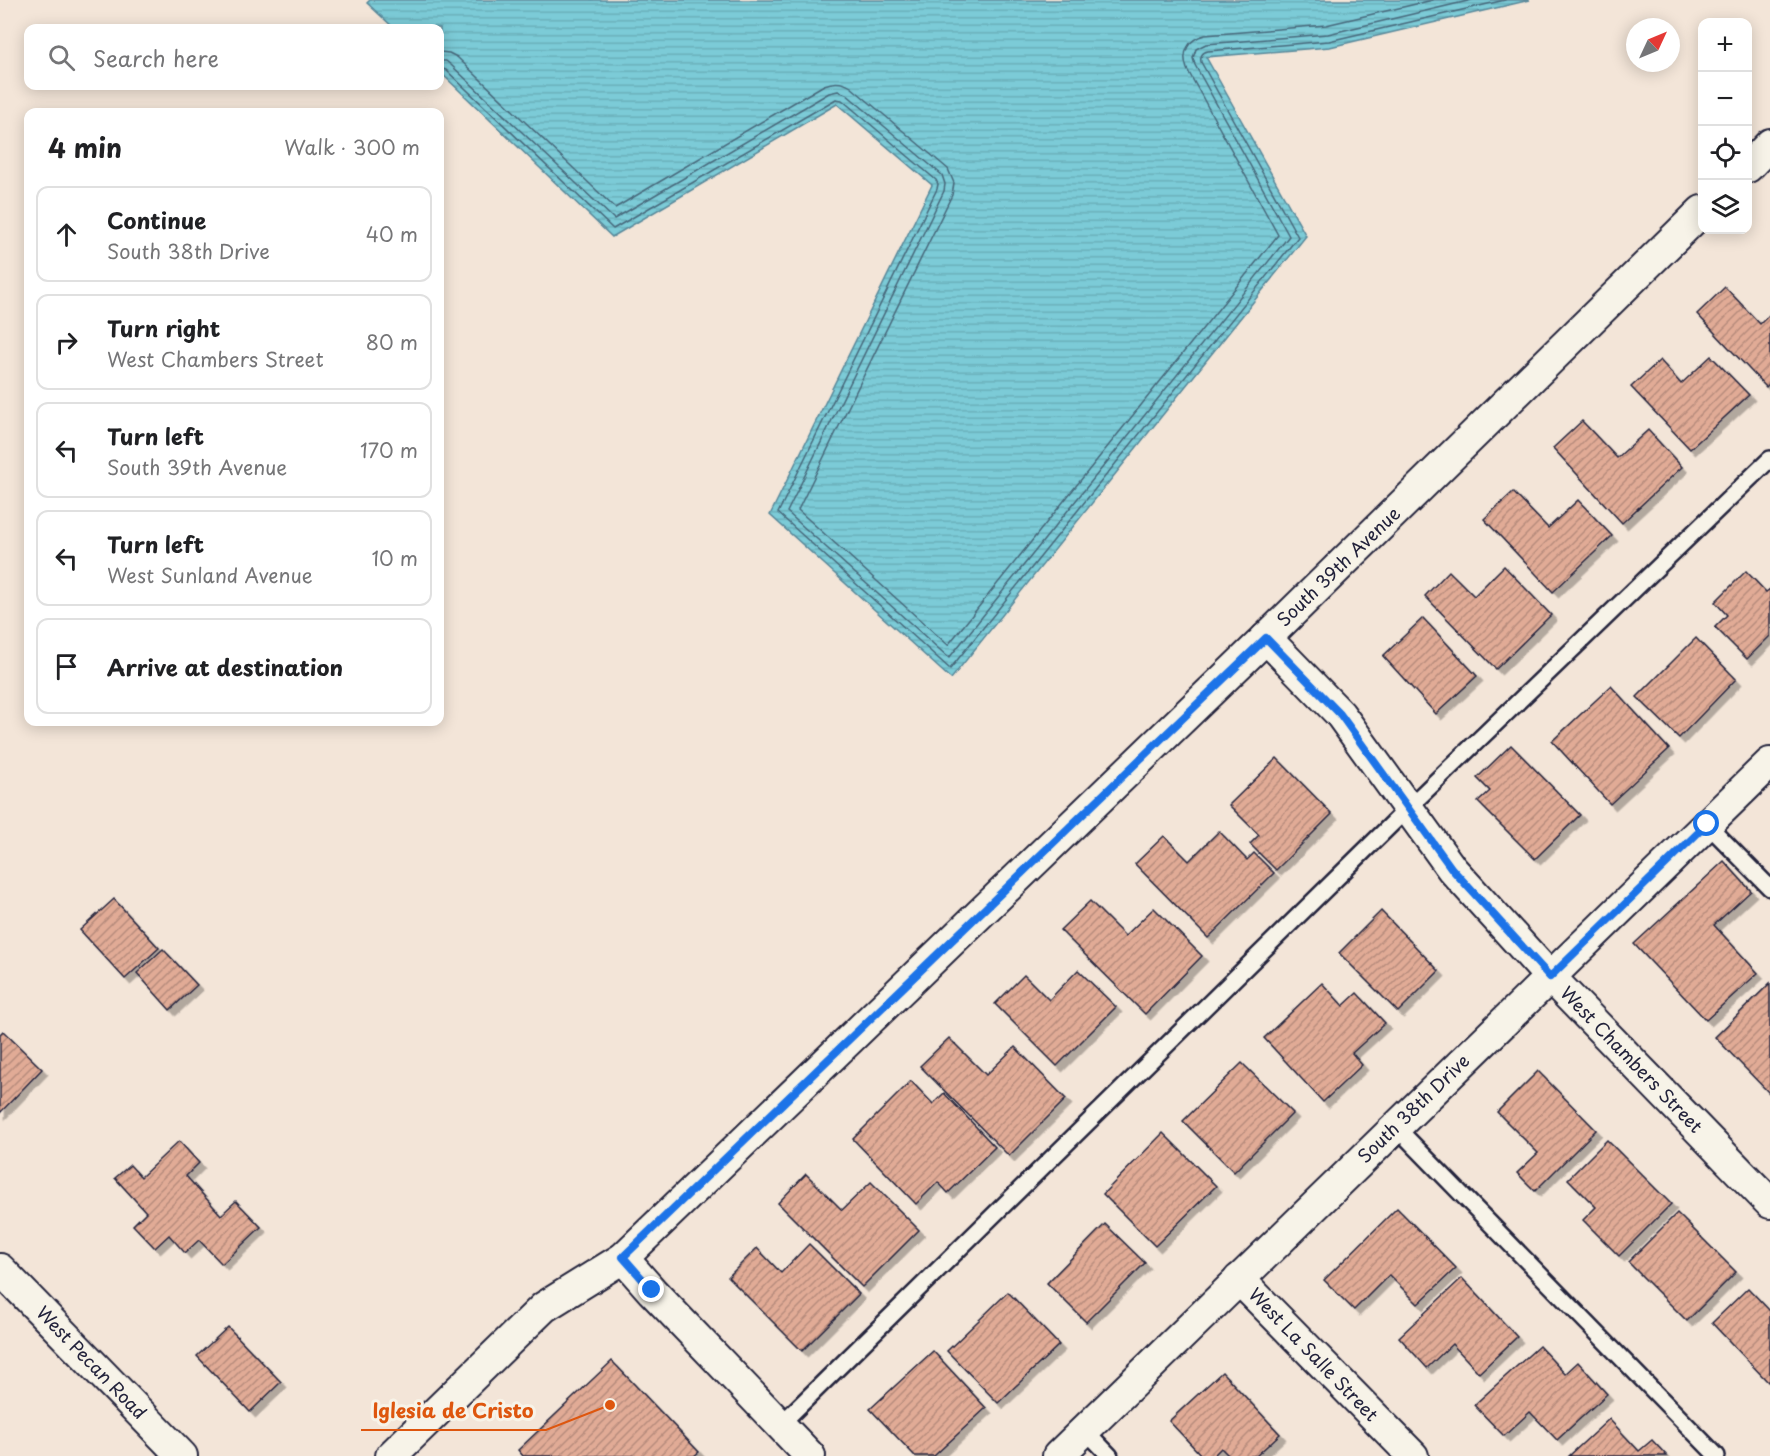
<!DOCTYPE html>
<html lang="en">
<head>
<meta charset="utf-8">
<style>
	:root { --surface:#fff; --page:#f2f2f2; --text:#202124; --muted:#757577; --line:#e0e0e0 }
	body { margin:0; font-family:"Playpen Sans",sans-serif; background:var(--page); color:var(--text) }
	.controls { position:absolute; right:18px; top:18px; display:grid; overflow:hidden; border-radius:12px; box-shadow:0 3px 15px #0003 }
	.controls button { width:54px; height:54px; display:grid; place-items:center; padding:0; border:0; border-bottom:2px solid var(--line); background:var(--surface); color:var(--text); font:30px sans-serif }
	.compass { position:absolute; left:1626px; top:18px; width:54px; height:54px; border-radius:50%; background:var(--surface); box-shadow:0 3px 15px #0003; rotate:46deg }
	.stop { position:absolute; width:18px; height:18px; margin:-14px; border:4px solid #1a73e8; border-radius:50%; background:#fff }
	.stop.end { background:#1a73e8; border-color:#fff; box-shadow:0 2px 6px #0008 }
	.list { margin:0; padding:0; list-style:none }
	h2 { display:flex; justify-content:space-between; align-items:center; height:78px; margin:0; padding:0 24px; font-size:26px }
	h2 small { font-size:20px; font-weight:400; color:var(--muted) }
	.list li { display:grid; grid-template-columns:39px 1fr auto; gap:18px; align-items:center; box-sizing:border-box; height:96px; margin:0 12px 12px; padding:0 12px; border:2px solid var(--line); border-radius:12px }
	.list b { display:block; font-size:22px; white-space:nowrap }
	.list p { margin:0; font-size:20px; white-space:nowrap; color:var(--muted) }
	.list em { font-size:20px; font-style:normal; color:var(--muted) }
	.icon { flex:none; width:33px; height:33px; fill:none; stroke:currentColor; stroke-width:2; stroke-linecap:round; stroke-linejoin:round }
	.map { position:relative; flex:none; width:1770px; height:1456px; overflow:hidden }
	.search { position:absolute; background:var(--surface); box-shadow:0 3px 15px #0003; left:24px; top:24px; width:420px; height:66px; display:flex; align-items:center; gap:15px; box-sizing:border-box; padding:0 21px; border-radius:12px; color:var(--muted); font-size:22px }
	.panel { position:absolute; background:var(--surface); box-shadow:0 3px 15px #0003; left:24px; top:108px; width:420px; height:618px; border-radius:12px }
	.map>svg:first-child { display:block }
</style>
</head>
<body>
<div class="map">
<svg width="1770" height="1456" viewBox="0 0 1770 1456">
	<defs>
		<pattern id="water-rules" width="6" height="5" patternUnits="userSpaceOnUse" patternTransform="scale(1.5)"><rect width="6" height="5" fill="#7bcbd7"/><path d="M0 2.5h6" fill="none" stroke="#6aaeb9"/></pattern>
		<pattern id="building-hatch" width="6" height="6" patternUnits="userSpaceOnUse" patternTransform="scale(1.5)"><rect width="6" height="6" fill="#e1ab96"/><path d="M-1 1l2-2M0 6l6-6M5 7l2-2" fill="none" stroke="#b68b7c"/></pattern>
		<filter id="shadow"><feDropShadow dx="5.5" dy="5.5" stdDeviation="0" flood-color="#0004"/></filter>
	</defs>
	<rect width="100%" height="100%" fill="#f3e5d8"/>
	<filter id="ink" filterUnits="userSpaceOnUse"><feTurbulence type="fractalNoise" baseFrequency=".0167" numOctaves="2"/><feDisplacementMap in="SourceGraphic" scale="12" xChannelSelector="R" yChannelSelector="G"/><feConvolveMatrix kernelMatrix="1 2 1 2 8 2 1 2 1" color-interpolation-filters="sRGB"/></filter>
	<g filter="url(#ink)">
		<polygon fill="url(#water-rules)" stroke="#578799" stroke-width="1.5" points="370,0 1530,0 1330,47 1206,57 1306,236 951,679 770,515 932,185 837,104 612,237 440,72 440,28 394,28 367,3"/>
		<g fill="none" stroke-linecap="round" stroke-linejoin="round">
			<g stroke="#466679" stroke-width="1.5">
				<path d="M440,52L449,53L457,57L615,208L824,85C834,81 842,81 851,87L948,169L954,183L952,195L798,510L948,645L1278,235L1187,69C1181,53 1188,39 1205,35L1326,25L1433,0"/>
				<polyline points="440,61 446,61 451,65 614,219 829,93 838,91 846,94 942,175 945,184 944,191 787,512 949,658 1289,236 1195,65 1193,58 1196,49 1206,44 1328,34 1472,0"/>
				<path d="M440,68L446,70L613,229L836,99L842,100L936,180L938,184L937,189L778,513L950,669L1298,237L1201,62C1200,56 1202,52 1208,51L1329,41L1505,0"/>
			</g>
		</g>
		<g fill="url(#building-hatch)" stroke="#22223b" stroke-width="1.5" filter="url(#shadow)">
			<polygon points="1725,287 1760,324 1770,314 1770,383 1766,387 1697,314"/>
			<polygon points="1711,356 1749,395 1690,449 1631,387 1660,360 1681,384"/>
			<polygon points="1582,421 1617,458 1648,430 1682,467 1622,523 1553,448"/>
			<polygon points="1513,492 1548,528 1578,500 1612,536 1553,592 1484,519"/>
			<polygon points="1504,566 1551,615 1496,669 1425,596 1449,571 1474,596"/>
			<polygon points="1746,571 1766,592 1770,589 1770,636 1747,659 1715,627 1727,615 1715,602"/>
			<polygon points="1423,618 1477,676 1436,714 1383,656"/>
			<polygon points="1696,638 1736,679 1679,738 1637,697"/>
			<polygon points="1611,686 1669,749 1610,804 1552,741"/>
			<polygon points="1511,745 1580,815 1535,859 1478,802 1490,791 1477,778"/>
			<polygon points="1277,758 1332,814 1276,870 1250,844 1259,835 1229,805"/>
			<polygon points="1219,831 1247,860 1254,853 1274,873 1208,938 1135,864 1164,836 1189,861"/>
			<polygon points="1724,861 1751,891 1714,925 1758,973 1706,1020 1634,944"/>
			<polygon points="114,899 159,948 125,979 80,930"/>
			<polygon points="1090,901 1125,936 1154,908 1202,956 1145,1014 1060,930"/>
			<polygon points="1381,911 1439,971 1398,1012 1339,953"/>
			<polygon points="163,949 197,985 170,1010 137,973"/>
			<polygon points="1078,970 1116,1007 1057,1066 995,1004 1024,975 1049,1000"/>
			<polygon points="1322,983 1343,1006 1357,993 1385,1023 1352,1053 1362,1065 1323,1102 1264,1038"/>
			<polygon points="1770,983 1770,1094 1715,1037"/>
			<polygon points="3,1031 42,1069 0,1113 0,1034"/>
			<polygon points="949,1038 986,1075 1015,1047 1066,1099 1009,1156 920,1066"/>
			<polygon points="1242,1063 1293,1113 1234,1172 1183,1121"/>
			<polygon points="1538,1071 1596,1130 1535,1191 1517,1173 1538,1153 1497,1112"/>
			<polygon points="911,1081 933,1104 944,1093 995,1147 948,1193 938,1182 916,1204 853,1139"/>
			<polygon points="1163,1133 1216,1186 1155,1246 1103,1194"/>
			<polygon points="1607,1140 1671,1204 1619,1256 1583,1220 1596,1207 1568,1179"/>
			<polygon points="179,1141 199,1163 186,1176 221,1215 236,1201 261,1227 222,1264 199,1240 185,1253 169,1235 155,1248 133,1225 146,1212 115,1178 130,1165 141,1177"/>
			<polygon points="806,1174 842,1210 871,1182 919,1230 862,1287 778,1203"/>
			<polygon points="1397,1208 1456,1268 1418,1304 1389,1275 1354,1310 1324,1280"/>
			<polygon points="1677,1213 1736,1272 1687,1321 1628,1262"/>
			<polygon points="1105,1224 1145,1263 1086,1322 1047,1283"/>
			<polygon points="809,1244 859,1294 802,1351 728,1277 757,1248 781,1273"/>
			<polygon points="1462,1278 1517,1337 1479,1373 1452,1344 1427,1368 1399,1337"/>
			<polygon points="1748,1288 1770,1311 1770,1380 1768,1382 1712,1323"/>
			<polygon points="1008,1292 1059,1345 998,1403 947,1351"/>
			<polygon points="228,1327 281,1382 250,1412 197,1356"/>
			<polygon points="1539,1346 1565,1374 1578,1362 1607,1394 1557,1440 1530,1412 1504,1436 1474,1405"/>
			<polygon points="933,1351 986,1408 934,1456 915,1456 870,1409"/>
			<polygon points="612,1361 699,1452 694,1456 523,1456 518,1450"/>
			<polygon points="1222,1372 1280,1434 1256,1456 1229,1456 1221,1448 1213,1456 1202,1456 1169,1421"/>
			<polygon points="1609,1419 1639,1451 1652,1440 1667,1456 1569,1456"/>
		</g>
		<g fill="none" stroke-linecap="round" stroke-linejoin="round">
			<defs>
				<g id="lane">
					<polyline points="1707,824 1770,888"/>
					<polyline points="1396,1127 1717,1456"/>
					<polyline points="780,1425 1408,808 1770,459"/>
					<polyline points="1085,1430 1110,1456"/>
				</g>
				<g id="street">
					<polyline points="1748,167 1770,144"/>
					<polyline points="1266,638 1340,714 1452,869 1550,977 1770,1203"/>
					<polyline points="623,1258 652,1291 810,1456"/>
					<polyline points="0,1269 182,1456"/>
					<polyline points="1239,1279 1413,1456"/>
					<polyline points="391,1456 544,1307 623,1258 1266,638 1702,211"/>
					<polyline points="1058,1456 1770,763"/>
				</g>
			</defs>
			<use href="#lane" stroke="#22223b" stroke-width="20"/>
			<use href="#street" stroke="#22223b" stroke-width="34"/>
			<use href="#lane" stroke="#f7f3e8" stroke-width="15"/>
			<use href="#street" stroke="#f7f3e8" stroke-width="30"/>
		</g>
	</g>
	<g fill="none" stroke-linecap="round" stroke-linejoin="round" filter="url(#ink)">
		<polyline stroke="#1a73e8" stroke-width="8" points="652,1290 623,1257 1266,638 1340,714 1452,869 1550,977 1707,824"/>
	</g>
	<g text-anchor="middle" stroke-width="6" stroke-linejoin="round" paint-order="stroke">
		<g font-size="18" fill="#22223b" stroke="#f7f3e8">
			<text transform="translate(1339 567) rotate(-44)" y="6">South 39th Avenue</text>
			<text transform="translate(1631 1060) rotate(46)" y="6">West Chambers Street</text>
			<text transform="translate(1414 1109) rotate(-44)" y="6">South 38th Drive</text>
			<text transform="translate(1313 1355) rotate(46)" y="6">West La Salle Street</text>
			<text transform="translate(91 1363) rotate(46)" y="6">West Pecan Road</text>
		</g>
	</g>
	<path fill="none" stroke="#de560e" stroke-width="2" d="M610 1405L546 1430H361"/>
	<circle fill="#de560e" stroke="#f7f3e8" stroke-width="2" cx="610" cy="1405" r="6"/>
	<g font-size="20" text-anchor="middle" font-weight="bold" fill="#de560e" stroke="#f7f3e8" stroke-width="6" stroke-linejoin="round" paint-order="stroke">
		<text x="453" y="1418">Iglesia de Cristo</text>
	</g>
</svg>
<div class="controls">
<button>+</button>
<button>−</button>
<button><svg class="icon" aria-label="locate" viewBox="0 0 24 24"><circle cx="12" cy="12" r="6"/><path d="M12 2v4M12 18v4M2 12h4M18 12h4"/></svg></button>
<button><svg class="icon" aria-label="layers" viewBox="0 0 24 24"><path d="M12 4l9 5-9 5-9-5zM3 14l9 5 9-5"/></svg></button>
</div>
<svg class="compass" viewBox="-18 -18 36 36"><path d="M0-13l5 13h-10z" fill="#e53935"/><path d="M0 13l5-13h-10z" fill="#757577"/></svg>
<div class="stop" style="left:1707px;top:824px"></div>
<div class="stop end" style="left:652px;top:1290px"></div>
<div class="search"><svg class="icon" aria-label="search" viewBox="0 0 24 24"><circle cx="10" cy="10" r="6"/><path d="M15 15l6 6"/></svg>Search here</div>
<section class="panel">
<h2>4 min<small>Walk · 300 m</small></h2>
<ul class="list">
<li><svg class="icon" aria-label="ahead" viewBox="0 0 24 24"><path d="M12 20V5M6 11l6-6 6 6"/></svg><div><b>Continue</b><p>South 38th Drive</p></div><em>40 m</em></li>
<li><svg class="icon" aria-label="right" viewBox="0 0 24 24"><path d="M7 20v-9h11M14 6l5 5-5 5"/></svg><div><b>Turn right</b><p>West Chambers Street</p></div><em>80 m</em></li>
<li><svg class="icon" aria-label="left" viewBox="0 0 24 24"><path d="M17 20v-9H6M10 6l-5 5 5 5"/></svg><div><b>Turn left</b><p>South 39th Avenue</p></div><em>170 m</em></li>
<li><svg class="icon" aria-label="left" viewBox="0 0 24 24"><path d="M17 20v-9H6M10 6l-5 5 5 5"/></svg><div><b>Turn left</b><p>West Sunland Avenue</p></div><em>10 m</em></li>
<li><svg class="icon" aria-label="arrive" viewBox="0 0 24 24"><path d="M6 21V4h12l-3 4 3 4H6"/></svg><div><b>Arrive at destination</b></div></li>
</ul>
</section>
</div>
</body>
</html>
